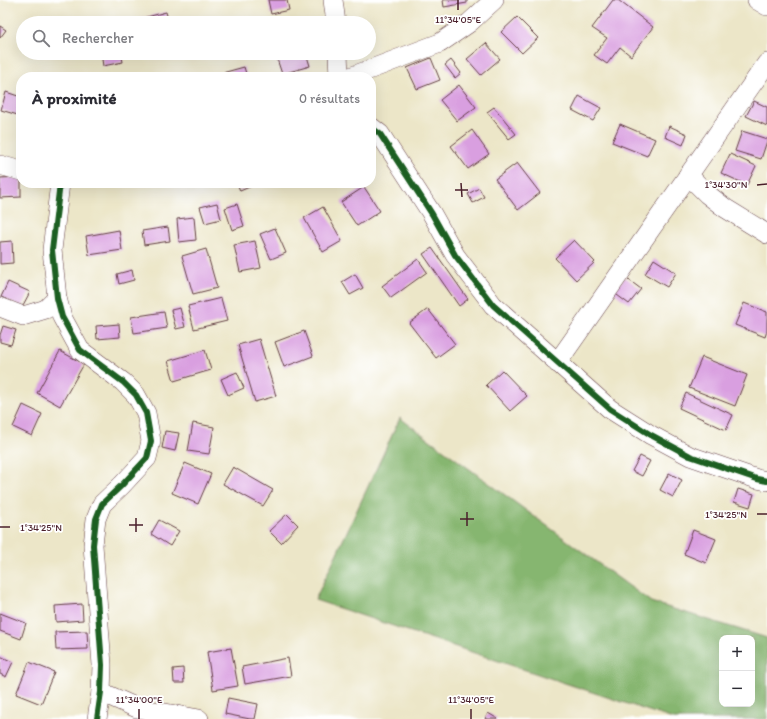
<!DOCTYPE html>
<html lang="fr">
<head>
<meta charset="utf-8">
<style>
	:root { --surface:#fff; --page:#f2f2f3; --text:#2b2b33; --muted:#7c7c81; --line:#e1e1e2 }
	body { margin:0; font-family:Itim,sans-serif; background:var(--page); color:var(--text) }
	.controls { position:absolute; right:12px; bottom:12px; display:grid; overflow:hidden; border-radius:8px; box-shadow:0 4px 16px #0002 }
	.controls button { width:36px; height:36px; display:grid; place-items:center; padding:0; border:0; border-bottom:1px solid var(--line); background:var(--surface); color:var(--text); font:20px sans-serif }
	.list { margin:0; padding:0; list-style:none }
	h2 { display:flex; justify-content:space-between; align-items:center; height:52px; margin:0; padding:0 16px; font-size:17px }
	h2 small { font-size:13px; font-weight:400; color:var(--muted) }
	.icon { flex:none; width:22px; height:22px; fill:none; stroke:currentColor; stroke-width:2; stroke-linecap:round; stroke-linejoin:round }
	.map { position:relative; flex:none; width:767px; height:719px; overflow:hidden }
	.search { position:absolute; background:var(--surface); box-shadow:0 4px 16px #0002; left:16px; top:16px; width:360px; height:44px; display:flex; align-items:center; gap:10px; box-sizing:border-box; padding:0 14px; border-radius:22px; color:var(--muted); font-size:15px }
	.panel { position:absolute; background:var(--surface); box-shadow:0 4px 16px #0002; left:16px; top:72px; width:360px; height:116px; border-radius:16px }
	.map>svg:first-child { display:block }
</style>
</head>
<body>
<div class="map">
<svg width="767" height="719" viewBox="0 0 767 719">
	<rect width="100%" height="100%" fill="#fff"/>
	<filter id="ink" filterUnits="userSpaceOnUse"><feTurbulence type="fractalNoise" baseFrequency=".025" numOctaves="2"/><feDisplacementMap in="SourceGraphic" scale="8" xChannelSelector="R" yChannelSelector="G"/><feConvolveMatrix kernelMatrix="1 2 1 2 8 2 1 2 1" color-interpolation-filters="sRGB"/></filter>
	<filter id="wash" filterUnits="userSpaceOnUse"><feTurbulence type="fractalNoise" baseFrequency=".012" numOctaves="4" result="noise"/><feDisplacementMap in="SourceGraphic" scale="16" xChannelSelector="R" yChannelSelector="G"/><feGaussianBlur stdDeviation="0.9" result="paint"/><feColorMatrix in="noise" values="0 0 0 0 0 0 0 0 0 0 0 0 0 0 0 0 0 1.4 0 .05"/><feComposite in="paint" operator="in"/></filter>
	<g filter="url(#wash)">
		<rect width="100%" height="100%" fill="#ece6c8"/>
		<path fill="#86b66f" stroke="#686a4d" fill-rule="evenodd" d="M400,418L651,602L767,638V719H673L315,600ZM722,638H752V704H722Z"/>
		<g id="blocks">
			<g fill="#d99fe0">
				<polygon points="268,0 287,0 289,10 271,14"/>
				<polygon points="443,0 467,0 467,3 444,7"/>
				<polygon points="613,0 618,0 653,27 631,56 620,47 607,64 594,55 607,38 592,28"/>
				<polygon points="166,12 169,23 140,23 139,19"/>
				<polygon points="517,17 538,38 522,53 501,32"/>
				<polygon points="117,18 118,23 99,23 99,22"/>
				<polygon points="33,21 45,22 45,23 33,23"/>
				<polygon points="0,26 6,30 0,38"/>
				<polygon points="486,43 500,59 481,75 467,59"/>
				<polygon points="101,53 121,53 123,62 103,66"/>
				<polygon points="275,53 306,53 310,66 282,74"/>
				<polygon points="431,58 440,80 417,89 407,68"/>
				<polygon points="451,60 461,73 455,78 445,65"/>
				<polygon points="244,67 247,77 216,77 215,75"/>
				<polygon points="459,85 476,107 457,121 440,100"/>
				<polygon points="6,92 21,97 21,116 1,110"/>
				<polygon points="579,96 601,108 593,121 572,110"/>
				<polygon points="754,101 767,107 767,126 746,116"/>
				<polygon points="494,107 516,134 509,139 487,112"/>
				<polygon points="620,124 655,139 647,156 612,142"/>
				<polygon points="669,126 687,134 683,145 665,137"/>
				<polygon points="472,130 489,154 468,169 451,146"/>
				<polygon points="742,131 767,139 767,141 761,159 735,151"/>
				<polygon points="730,154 756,166 747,185 721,173"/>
				<polygon points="517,163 540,193 518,210 495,179"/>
				<polygon points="21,177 21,197 0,198 0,178"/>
				<polygon points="237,183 259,183 240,191"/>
				<polygon points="364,187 380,211 357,226 341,202"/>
				<polygon points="479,188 484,197 473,203 468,194"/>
				<polygon points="217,203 221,219 205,223 200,207"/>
				<polygon points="237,204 244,226 232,230 225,208"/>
				<polygon points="323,207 342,241 323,252 304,218"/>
				<polygon points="194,217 196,240 179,242 177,219"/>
				<polygon points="168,227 170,241 144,245 142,231"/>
				<polygon points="275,228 286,253 271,259 260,234"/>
				<polygon points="119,230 122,250 89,255 86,236"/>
				<polygon points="574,240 595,262 576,280 555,258"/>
				<polygon points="12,241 13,263 0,264 0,242"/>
				<polygon points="255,241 261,268 240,272 234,245"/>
				<polygon points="432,248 468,299 459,306 423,254"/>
				<polygon points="206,249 217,288 193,294 182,256"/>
				<polygon points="418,259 427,272 391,298 382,286"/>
				<polygon points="654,259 676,273 667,287 645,274"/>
				<polygon points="132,270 134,280 119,284 117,274"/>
				<polygon points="355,274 363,288 350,295 342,282"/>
				<polygon points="625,277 641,289 629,304 613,292"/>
				<polygon points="8,282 30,292 22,307 1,297"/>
				<polygon points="221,298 227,321 194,329 188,306"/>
				<polygon points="744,303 767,312 767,331 765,337 735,325"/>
				<polygon points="180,308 185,327 176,329 171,310"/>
				<polygon points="428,309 455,344 436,358 409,323"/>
				<polygon points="164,312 167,328 134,333 131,317"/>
				<polygon points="119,324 120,337 97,339 96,326"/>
				<polygon points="3,326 16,330 11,345 0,342 0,335"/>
				<polygon points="304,331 313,356 284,367 275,342"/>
				<polygon points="259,339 276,396 255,402 238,345"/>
				<polygon points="205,350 211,370 174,381 168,361"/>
				<polygon points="60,351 84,364 60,406 37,393"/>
				<polygon points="702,357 747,375 735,406 689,388"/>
				<polygon points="502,370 527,396 510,411 486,385"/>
				<polygon points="237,372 244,388 228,395 221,379"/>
				<polygon points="686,393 733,415 726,430 679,408"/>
				<polygon points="23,405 42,414 32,436 13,427"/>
				<polygon points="193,423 214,427 209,454 188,451"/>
				<polygon points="165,431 179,433 175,451 162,448"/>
				<polygon points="640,456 650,461 642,476 632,471"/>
				<polygon points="185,463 211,474 198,504 172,493"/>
				<polygon points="233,467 273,490 263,506 223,484"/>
				<polygon points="669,473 682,480 673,497 660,490"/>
				<polygon points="738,489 754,494 750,507 734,502"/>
				<polygon points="287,514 298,525 281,543 269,531"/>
				<polygon points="159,520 179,531 170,546 151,534"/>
				<polygon points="693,530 716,539 706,563 684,554"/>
				<polygon points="82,604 83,620 56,622 55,606"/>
				<polygon points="0,613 26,623 21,639 0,631"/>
				<polygon points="87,631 88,649 56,650 55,632"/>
				<polygon points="231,648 238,686 213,690 207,652"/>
				<polygon points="0,656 13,662 6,677 0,674"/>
				<polygon points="288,658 291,676 245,684 242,667"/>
				<polygon points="29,662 54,672 41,704 16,694"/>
				<polygon points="183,668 184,683 174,683 173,669"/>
				<polygon points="228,698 258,704 255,719 250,719 225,714"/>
				<polygon points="488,713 498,719 485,719"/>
			</g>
		</g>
	</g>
	<g filter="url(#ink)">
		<use href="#blocks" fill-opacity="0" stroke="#623d43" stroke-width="1"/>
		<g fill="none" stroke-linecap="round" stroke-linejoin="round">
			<defs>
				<g id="minor">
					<polyline points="333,0 336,23"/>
					<polyline points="757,0 767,6"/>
					<polyline points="338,53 339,77"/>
					<polyline points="350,77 440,43 469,23 494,0"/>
					<polyline points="371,127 380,134 432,214 455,255 493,305 610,409 651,435 690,456 757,479 767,481"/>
					<polyline points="0,165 21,171"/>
					<polyline points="688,175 707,194 725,208 767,234"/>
					<polyline points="60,183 52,250 57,298 62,317 80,350 123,382 136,395 146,413 151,441 147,458 122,485 102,504 96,519 93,545 102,665 101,692 97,719"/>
					<polyline points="0,307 23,316 46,309 57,298"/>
					<polyline points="557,363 767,63"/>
					<polyline points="101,692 137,708 199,719"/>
				</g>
			</defs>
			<use href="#minor" stroke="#623d43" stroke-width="20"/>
			<use href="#minor" stroke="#fff" stroke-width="19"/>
			<defs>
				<g id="cycleway">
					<polyline points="371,127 380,134 432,214 455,255 493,305 610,409 651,435 690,456 757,479 767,481"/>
					<polyline points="60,183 52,250 57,298 62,317 80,350 123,382 136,395 146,413 151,441 147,458 122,485 102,504 96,519 93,545 102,665 101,692 97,719"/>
				</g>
			</defs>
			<use href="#cycleway" stroke="#fff" stroke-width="8"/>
			<use href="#cycleway" stroke="#1b5e20" stroke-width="6"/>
		</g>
	</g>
	<path fill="none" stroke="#4a1f2b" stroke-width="1.5" d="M458,0V10M461,183L462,197M757,185L767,184M455,190H468M467,512V526M757,514H767M136,518V532M460,519H474M129,525H143M0,527H10M139,709V719M471,709V719"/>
	<g font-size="10" text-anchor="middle" fill="#4a1f2b" stroke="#fff" stroke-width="3.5" stroke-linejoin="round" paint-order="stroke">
		<text x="458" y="23">11°34'05"E</text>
		<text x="726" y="188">1°34'30"N</text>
		<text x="726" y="518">1°34'25"N</text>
		<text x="41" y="531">1°34'25"N</text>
		<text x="139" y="703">11°34'00"E</text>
		<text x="471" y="703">11°34'05"E</text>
	</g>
</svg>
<div class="controls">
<button>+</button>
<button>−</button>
</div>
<div class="search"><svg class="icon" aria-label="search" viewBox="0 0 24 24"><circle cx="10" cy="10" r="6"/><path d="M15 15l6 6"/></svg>Rechercher</div>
<section class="panel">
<h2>À proximité<small>0 résultats</small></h2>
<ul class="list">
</ul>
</section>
</div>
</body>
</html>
